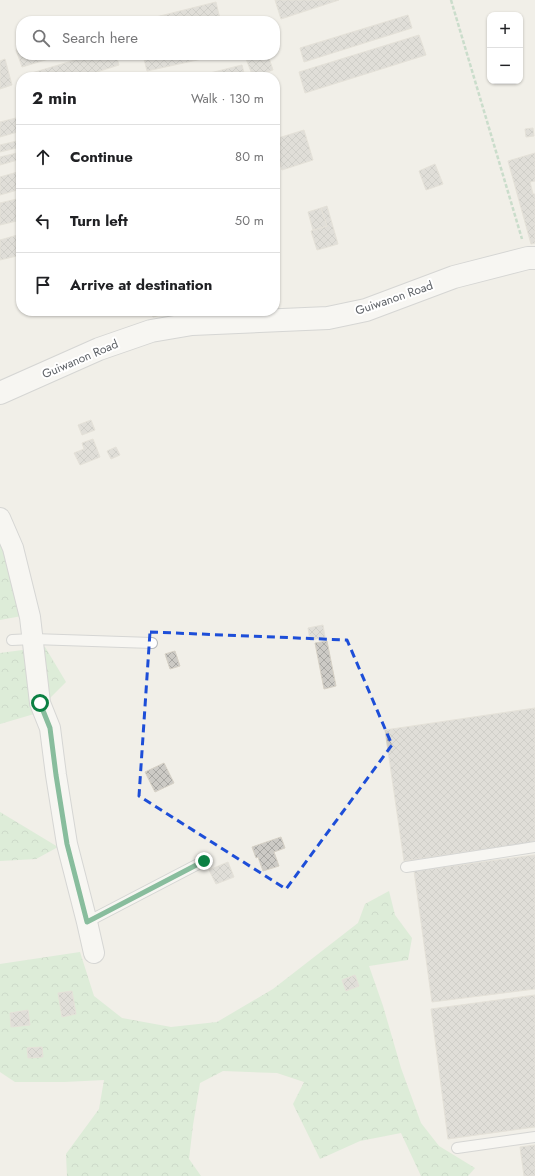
<!DOCTYPE html>
<html lang="en">
<head>
<meta charset="utf-8">
<style>
	:root { --surface:#fff; --page:#f2f2f2; --text:#202124; --muted:#757577; --line:#e0e0e0 }
	body { margin:0; font-family:Jost,sans-serif; background:var(--page); color:var(--text) }
	.controls { position:absolute; right:12px; top:12px; display:grid; overflow:hidden; border-radius:8px; box-shadow:0 1px 3px #0004 }
	.controls button { width:36px; height:36px; display:grid; place-items:center; padding:0; border:0; border-bottom:1px solid var(--line); background:var(--surface); color:var(--text); font:20px sans-serif }
	.stop { position:absolute; width:12px; height:12px; margin:-9px; border:3px solid #0b8043; border-radius:50%; background:#fff }
	.stop.end { background:#0b8043; border-color:#fff; box-shadow:0 1px 4px #0008 }
	.list { margin:0; padding:0; list-style:none }
	h2 { display:flex; justify-content:space-between; align-items:center; height:52px; margin:0; padding:0 16px; font-size:17px }
	h2 small { font-size:13px; font-weight:400; color:var(--muted) }
	.list li { display:grid; grid-template-columns:26px 1fr auto; gap:12px; align-items:center; box-sizing:border-box; height:64px; padding:0 16px; border-top:1px solid var(--line) }
	.list b { display:block; font-size:15px; white-space:nowrap }
	.list em { font-size:13px; font-style:normal; color:var(--muted) }
	.icon { flex:none; width:22px; height:22px; fill:none; stroke:currentColor; stroke-width:2; stroke-linecap:round; stroke-linejoin:round }
	.map { position:relative; flex:none; width:535px; height:1176px; overflow:hidden }
	.search { position:absolute; background:var(--surface); box-shadow:0 1px 3px #0004; left:16px; top:16px; width:264px; height:44px; display:flex; align-items:center; gap:10px; box-sizing:border-box; padding:0 14px; border-radius:16px; color:var(--muted); font-size:15px }
	.panel { position:absolute; background:var(--surface); box-shadow:0 1px 3px #0004; left:16px; top:72px; width:264px; height:244px; border-radius:16px }
	.map>svg:first-child { display:block }
</style>
</head>
<body>
<div class="map">
<svg width="535" height="1176" viewBox="0 0 535 1176">
	<defs>
		<pattern id="forest-crowns" width="20" height="18" patternUnits="userSpaceOnUse"><rect width="20" height="18" fill="#c5e8c5"/><path d="M2 6a3 3 0 1 1 6 0M12 15a3 3 0 1 1 6 0" fill="none" stroke="#a3c0a4"/></pattern>
		<pattern id="building-cross-hatch" width="8" height="8" patternUnits="userSpaceOnUse"><rect width="8" height="8" fill="#cccac5"/><path d="M0 0l8 8M0 8l8-8" fill="none" stroke="#a9a8a4"/></pattern>
	</defs>
	<rect width="100%" height="100%" fill="#f1efe8"/>
	<g fill="url(#forest-crowns)">
		<polygon points="0,523 27,615 0,620"/>
		<polygon points="45,647 66,682 34,714 0,724 0,653"/>
		<polygon points="0,812 58,847 36,859 0,861"/>
		<polygon points="389,891 395,915 412,938 408,960 369,966 383,1006 401,1068 421,1123 439,1146 475,1168 468,1176 421,1176 401,1133 360,1141 320,1159 293,1104 304,1082 277,1073 223,1071 200,1083 193,1125 189,1159 201,1176 67,1176 66,1154 99,1109 104,1080 64,1082 15,1082 0,1072 0,964 80,952 94,996 122,1018 171,1027 217,1022 273,989 358,923 365,904"/>
	</g>
	<g fill="url(#building-cross-hatch)" stroke="#d6d1c6">
		<polygon points="275,0 339,0 281,19"/>
		<polygon points="216,2 220,19 211,21 140,21"/>
		<polygon points="408,15 412,28 304,62 300,48"/>
		<polygon points="419,35 426,55 305,93 299,72"/>
		<polygon points="21,49 21,55 62,55 22,67 16,50"/>
		<polygon points="92,55 116,55 119,65 81,77 26,77 25,75"/>
		<polygon points="143,55 220,55 147,71"/>
		<polygon points="249,55 268,55 273,70 253,77 245,56"/>
		<polygon points="5,59 12,85 0,89 0,61"/>
		<polygon points="242,65 245,77 194,77"/>
		<polygon points="20,117 21,131 0,137 0,122"/>
		<polygon points="533,128 534,136 526,137 525,129"/>
		<polygon points="304,130 313,160 282,170 275,148 275,139"/>
		<polygon points="21,140 21,147 0,152 0,145"/>
		<polygon points="21,152 21,159 0,165 0,157"/>
		<polygon points="535,153 535,181 530,182 533,194 535,194 535,243 531,244 508,161"/>
		<polygon points="435,164 443,184 426,190 419,171"/>
		<polygon points="21,171 21,189 0,195 0,177"/>
		<polygon points="21,198 21,220 0,225 0,203"/>
		<polygon points="327,206 338,244 317,250 311,231 327,226 321,208"/>
		<polygon points="321,208 327,226 313,230 308,212"/>
		<polygon points="21,234 21,255 0,260 0,240"/>
		<polygon points="151,311 175,311 153,317"/>
		<polygon points="91,420 95,430 82,435 78,425"/>
		<polygon points="93,439 100,457 80,465 74,453 84,449 82,443"/>
		<polygon points="116,447 120,455 111,459 107,451"/>
		<polygon points="323,625 325,637 310,640 308,628"/>
		<polygon points="327,641 336,686 324,689 315,643"/>
		<polygon points="175,651 180,666 170,669 165,654"/>
		<polygon points="535,708 535,842 404,861 385,730"/>
		<polygon points="164,763 174,783 155,792 145,772"/>
		<polygon points="281,837 285,848 274,852 279,866 263,871 258,857 256,858 252,847"/>
		<polygon points="535,855 535,989 432,1002 414,871"/>
		<polygon points="228,862 234,877 216,884 209,870"/>
		<polygon points="355,975 359,986 346,991 342,980"/>
		<polygon points="72,991 76,1014 62,1017 58,993"/>
		<polygon points="535,995 535,1127 448,1139 431,1009"/>
		<polygon points="28,1010 30,1025 11,1027 10,1013"/>
		<polygon points="42,1047 43,1057 28,1058 27,1048"/>
		<polygon points="535,1145 535,1176 524,1176 520,1147"/>
	</g>
	<g fill="none" stroke-linecap="round" stroke-linejoin="round">
		<defs>
			<g id="service">
				<polyline points="12,640 33,639 152,643"/>
				<polyline points="406,867 535,847"/>
				<polyline points="87,922 204,861"/>
				<polyline points="457,1148 535,1137"/>
			</g>
			<polyline id="minor" points="0,518 13,548 30,617 40,703 50,728 56,775 67,844 87,922 94,953"/>
			<polyline id="tertiary" points="0,393 99,349 151,331 192,324 328,318 366,310 454,277 528,258 535,258"/>
		</defs>
		<use href="#service" stroke="#b5b8bc" stroke-width="12"/>
		<use href="#minor" stroke="#b5b8bc" stroke-width="22"/>
		<use href="#tertiary" stroke="#b5b8bc" stroke-width="24"/>
		<polyline stroke="#9cc7a9" stroke-width="2.5" stroke-dasharray="4 2" stroke-linecap="butt" points="451,0 522,239"/>
		<use href="#service" stroke="#fff" stroke-width="10"/>
		<use href="#minor" stroke="#fff" stroke-width="20"/>
		<use href="#tertiary" stroke="#fff" stroke-width="22"/>
	</g>
	<g fill="none" stroke-linecap="round" stroke-linejoin="round">
		<polyline stroke="#0b8043" stroke-width="5" points="40,703 50,728 56,775 67,844 87,922 204,861"/>
	</g>
	<path d="M0 0H535V1176H0ZM150,632L347,640L392,745L286,889L139,796Z" fill="#f1efe8" fill-opacity=".55" fill-rule="evenodd"/>
	<path fill="none" stroke="#1d4ed8" stroke-width="3" stroke-dasharray="8 5" stroke-linejoin="round" d="M150,632L347,640L392,745L286,889L139,796Z"/>
	<g text-anchor="middle" stroke-width="4" stroke-linejoin="round" paint-order="stroke">
		<g font-size="12" fill="#5f6368" stroke="#fff">
			<text transform="translate(394 298) rotate(-19)" y="4">Guiwanon Road</text>
			<text transform="translate(80 359) rotate(-23)" y="4">Guiwanon Road</text>
		</g>
	</g>
</svg>
<div class="controls">
<button>+</button>
<button>−</button>
</div>
<div class="stop" style="left:40px;top:703px"></div>
<div class="stop end" style="left:204px;top:861px"></div>
<div class="search"><svg class="icon" aria-label="search" viewBox="0 0 24 24"><circle cx="10" cy="10" r="6"/><path d="M15 15l6 6"/></svg>Search here</div>
<section class="panel">
<h2>2 min<small>Walk · 130 m</small></h2>
<ul class="list">
<li><svg class="icon" aria-label="ahead" viewBox="0 0 24 24"><path d="M12 20V5M6 11l6-6 6 6"/></svg><div><b>Continue</b></div><em>80 m</em></li>
<li><svg class="icon" aria-label="left" viewBox="0 0 24 24"><path d="M17 20v-9H6M10 6l-5 5 5 5"/></svg><div><b>Turn left</b></div><em>50 m</em></li>
<li><svg class="icon" aria-label="arrive" viewBox="0 0 24 24"><path d="M6 21V4h12l-3 4 3 4H6"/></svg><div><b>Arrive at destination</b></div></li>
</ul>
</section>
</div>
</body>
</html>
